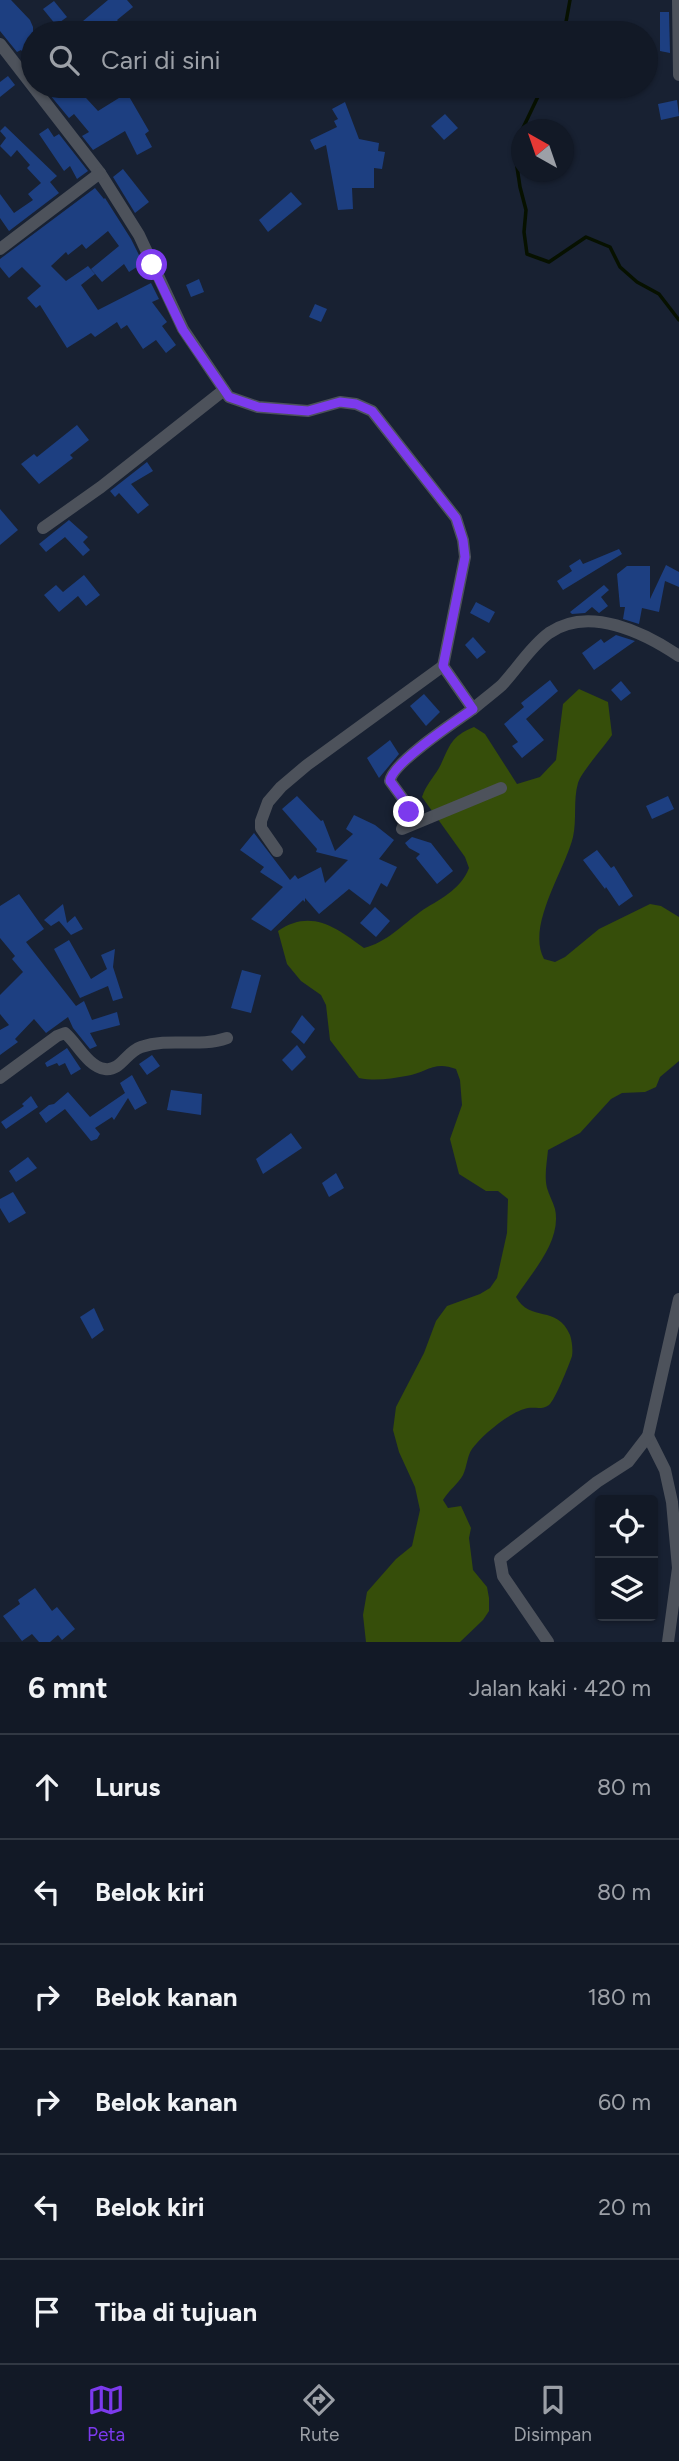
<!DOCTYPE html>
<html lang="id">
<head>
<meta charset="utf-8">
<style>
	:root { --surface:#121926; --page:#1b222e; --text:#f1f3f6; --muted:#9ca0a7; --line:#313843; --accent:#7c3aed }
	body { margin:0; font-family:Figtree,sans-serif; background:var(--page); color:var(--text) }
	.controls { position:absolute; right:21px; bottom:21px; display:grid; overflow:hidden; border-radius:7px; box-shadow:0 2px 5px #0004 }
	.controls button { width:63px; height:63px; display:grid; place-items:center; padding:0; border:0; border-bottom:2px solid var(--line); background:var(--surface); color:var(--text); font:35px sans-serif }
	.compass { position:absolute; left:511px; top:119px; width:63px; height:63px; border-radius:50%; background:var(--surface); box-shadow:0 2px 5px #0004; rotate:320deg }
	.stop { position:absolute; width:21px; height:21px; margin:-16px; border:5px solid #7c3aed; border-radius:50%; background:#fff }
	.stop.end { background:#7c3aed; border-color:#fff; box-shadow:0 2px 7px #0008 }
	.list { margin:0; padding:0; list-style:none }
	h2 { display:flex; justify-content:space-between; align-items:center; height:91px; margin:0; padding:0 28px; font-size:30px }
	h2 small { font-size:23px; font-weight:400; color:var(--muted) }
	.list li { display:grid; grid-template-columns:46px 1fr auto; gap:21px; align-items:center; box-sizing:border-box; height:105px; padding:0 28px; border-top:2px solid var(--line) }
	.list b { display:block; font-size:26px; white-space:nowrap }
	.list em { font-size:23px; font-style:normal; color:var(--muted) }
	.icon { flex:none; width:38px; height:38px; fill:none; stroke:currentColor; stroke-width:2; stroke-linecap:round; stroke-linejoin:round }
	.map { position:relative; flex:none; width:679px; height:1642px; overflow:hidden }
	.search { position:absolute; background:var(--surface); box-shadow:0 2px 5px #0004; left:21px; right:21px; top:21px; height:77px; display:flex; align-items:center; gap:18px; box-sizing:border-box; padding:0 24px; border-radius:38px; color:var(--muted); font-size:26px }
	.sheet { height:721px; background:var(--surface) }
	nav { display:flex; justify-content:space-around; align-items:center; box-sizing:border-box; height:98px; border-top:2px solid var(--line); background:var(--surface); font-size:19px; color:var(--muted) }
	nav a { display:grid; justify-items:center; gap:4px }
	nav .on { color:var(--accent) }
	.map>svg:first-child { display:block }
</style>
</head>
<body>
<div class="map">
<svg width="679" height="1642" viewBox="0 0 679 1642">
	<rect width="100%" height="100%" fill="#182132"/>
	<path fill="#364e0a" d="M579,689L608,702L612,735C604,747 582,771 578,783C573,800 577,820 573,837C565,870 526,926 544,959L555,962L565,957L599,929L650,904L661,906L679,917V1061L660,1077L656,1087L645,1092L622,1093L611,1099L580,1133L548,1150C547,1162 544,1176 547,1188C549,1195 553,1202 555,1209C562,1241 532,1272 516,1297C530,1323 557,1304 570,1335C572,1341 573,1350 572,1356C569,1365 555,1400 549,1405C542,1410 536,1407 528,1408C511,1411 482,1435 472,1449C467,1456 467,1467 463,1475C458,1484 449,1490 443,1500L448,1508L461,1506L471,1528L469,1538L473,1570L487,1587L489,1598V1611L483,1620L460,1642H366L363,1615L367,1592L396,1559L412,1546L420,1510L415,1487L399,1452L393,1430L396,1407L424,1353L436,1321L447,1306L480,1294L490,1288L497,1278L507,1233L508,1199L498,1191H486L459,1174L450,1139L462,1105L460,1080L456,1069C434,1060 426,1073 406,1076C391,1079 374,1081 359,1078L330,1040L326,1005L321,995L301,981L287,964L278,931C311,908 337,928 364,948C387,942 401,926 420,912C439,899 460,891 469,868L465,857L422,797C426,785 433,778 439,768C450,747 449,737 474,727L485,734L517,784L540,777L556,760L563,704Z"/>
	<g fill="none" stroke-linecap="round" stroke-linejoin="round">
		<g stroke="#071100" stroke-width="3.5">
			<polyline points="564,33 570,0"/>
			<polyline points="522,130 543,86"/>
			<polyline points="522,131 514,147 520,187 526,210 524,232 527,254 549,262 586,237 610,247 620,267 637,282 659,294 679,320"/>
		</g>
	</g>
	<g fill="#1d3f81">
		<polygon points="0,0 11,0 30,20 33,27 33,64 21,50 17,52 0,31"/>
		<polygon points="108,0 127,0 133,7 117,20 128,33 81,33 88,27 83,21"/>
		<polygon points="54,1 67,17 56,25 43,9"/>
		<polygon points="660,12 669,12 670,53 660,51"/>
		<polygon points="8,76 15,85 0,97 0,82"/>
		<polygon points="75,86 98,111 127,93 149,131 145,134 152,147 137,155 125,131 93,150 82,136 89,132 74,114 69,118 50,95 59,87 66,94"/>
		<polygon points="677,100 679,116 661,120 658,104"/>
		<polygon points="345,102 359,139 379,143 378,151 385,152 382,169 374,168 374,188 352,188 353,209 338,210 326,145 315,150 310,140 337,127 334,121 338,119 332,109"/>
		<polygon points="445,114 458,128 444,140 431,126"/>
		<polygon points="5,126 57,176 50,182 59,193 9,231 0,218 0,194 14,213 33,200 28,194 41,183 27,168 30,165 17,150 11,157 0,146 6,138 0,131"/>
		<polygon points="48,128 54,137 59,134 88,171 77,179 70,166 64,171 39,134"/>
		<polygon points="123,169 149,202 135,213 113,177"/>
		<polygon points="95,188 104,199 105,198 131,239 140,257 137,259 140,265 129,272 124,264 102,282 91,269 119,246 108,231 86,249 82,244 68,255 66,252 51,266 66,281 88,266 95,274 81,285 98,310 151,283 159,299 152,302 167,322 162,326 176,345 166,353 156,340 143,349 127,325 121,329 117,322 95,337 91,333 67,348 40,305 36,308 27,298 41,286 22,267 9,278 0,267 0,259"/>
		<polygon points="291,192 302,204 268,232 259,220"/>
		<polygon points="199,279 204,292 191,297 186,285"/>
		<polygon points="315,304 327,309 321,322 309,317"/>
		<polygon points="77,425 89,440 70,455 73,458 39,484 21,464 34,454 37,457"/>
		<polygon points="147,462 153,471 131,484 149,505 138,514 119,493 115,497 110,491"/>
		<polygon points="0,509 18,530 0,545"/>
		<polygon points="69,520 88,537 83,542 90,550 83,556 65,537 46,552 39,544"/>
		<polygon points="619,549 622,554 563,590 557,581 572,571 569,566 580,559 583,564"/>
		<polygon points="666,565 679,572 679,587 665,581 659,612 642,608 639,624 623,619 625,607 620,607 617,574 627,566 650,566 650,599"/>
		<polygon points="84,575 100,595 86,606 78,596 59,612 44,595 56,585 63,592"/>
		<polygon points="604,585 609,590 601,597 608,606 599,613 592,607 585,613 572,614 570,612"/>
		<polygon points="476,602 495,612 489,623 470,613"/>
		<polygon points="616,635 635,641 594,670 582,653 601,639 604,643"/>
		<polygon points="473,637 486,652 477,659 465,645"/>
		<polygon points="550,680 558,691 526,719 544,740 522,758 512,746 518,742 504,724 524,707 521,703"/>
		<polygon points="621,681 631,693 621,701 611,690"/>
		<polygon points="424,694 440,712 426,726 410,706"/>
		<polygon points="390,740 399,754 379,778 367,758"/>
		<polygon points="297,796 321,821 323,820 335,851 353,834 346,829 354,815 375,825 394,840 379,859 397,867 387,887 381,883 370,905 349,889 319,914 305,898 305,902 303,900 271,931 251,919 283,887 260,872 264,867 240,850 254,833 290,880 295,875 298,879 321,867 325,883 348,860 316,852 317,849 282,809"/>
		<polygon points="668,796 674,809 652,819 646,806"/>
		<polygon points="412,837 431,843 453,871 437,884 416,858 420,854 409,848 405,843"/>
		<polygon points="597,850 611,868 614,866 633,896 619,906 606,887 605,889 583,860"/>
		<polygon points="19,894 44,929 26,942 76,1006 84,1001 92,1020 117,1012 120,1025 90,1033 97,1046 90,1049 73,1028 68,1017 46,1033 34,1019 15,1039 18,1042 0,1055 0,1030 9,1025 0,1014 0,995 23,972 12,959 15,956 0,938 0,906"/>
		<polygon points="63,904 67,923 75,916 83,929 71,935 59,921 51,926 44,920"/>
		<polygon points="375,907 390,921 376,937 360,923"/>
		<polygon points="69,940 91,979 107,969 101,955 115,949 113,967 123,998 113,1001 108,986 80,998 54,949"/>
		<polygon points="242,970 261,975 251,1013 231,1008"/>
		<polygon points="302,1015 315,1029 304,1044 291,1032"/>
		<polygon points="297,1045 306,1057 292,1071 282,1060"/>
		<polygon points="67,1048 81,1069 71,1075 65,1063 59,1066 57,1063 47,1067 45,1063"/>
		<polygon points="152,1055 160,1066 147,1075 139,1064"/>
		<polygon points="132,1075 147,1103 135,1110 128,1098 114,1120 112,1117 95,1128 100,1134 97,1139 91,1141 65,1109 46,1123 39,1113 49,1105 54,1104 68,1092 90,1117 125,1093 120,1083"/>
		<polygon points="171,1090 202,1094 201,1115 167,1110"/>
		<polygon points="31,1096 38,1107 6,1129 1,1122 24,1106 22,1104"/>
		<polygon points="291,1133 302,1148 263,1174 256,1159"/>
		<polygon points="28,1157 37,1168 16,1182 9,1171"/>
		<polygon points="336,1173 344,1188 329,1197 322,1183"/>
		<polygon points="13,1192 26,1213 9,1223 0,1208 0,1199"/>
		<polygon points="94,1308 104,1330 92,1339 80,1317"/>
		<polygon points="35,1588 52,1611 57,1607 75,1629 62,1640 58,1635 50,1642 39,1642 32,1634 22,1641 3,1616 20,1604 18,1600"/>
	</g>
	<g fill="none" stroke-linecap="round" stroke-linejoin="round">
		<g stroke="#4d525b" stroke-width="12">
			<polyline points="678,0 679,75"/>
			<path d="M0,44L100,173L139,235L183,329L229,397L258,407L308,411L340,402L356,404L372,411L456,518L463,540L465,557L443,666L473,709C482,701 493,693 502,685C518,668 530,647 549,633C589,605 645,633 679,656"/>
			<polyline points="0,249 100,173"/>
			<polyline points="43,528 101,487 224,390"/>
			<path d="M473,709C456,721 392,763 390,781L406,803L409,812L402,829L501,788"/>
			<polyline points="277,851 261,828 261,821 268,802 281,787 307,765 443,666"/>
			<path d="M0,1078L57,1036L65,1033C77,1043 88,1067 105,1069C121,1071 126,1052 141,1047C170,1037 198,1048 227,1038"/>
			<polyline points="648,1436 665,1470 672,1502 678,1568 668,1642"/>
			<polyline points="548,1642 503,1576 500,1559 597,1482 628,1462 648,1436 679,1299"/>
		</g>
	</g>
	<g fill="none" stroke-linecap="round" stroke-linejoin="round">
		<path stroke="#7c3aed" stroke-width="9" d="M152,265L183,330L229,397L258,407L308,411L340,402L356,404L372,411L456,518L463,540L465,557L443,666L473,709C456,721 392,763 390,781L406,803L409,812"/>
	</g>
</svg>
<div class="controls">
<button><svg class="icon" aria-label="locate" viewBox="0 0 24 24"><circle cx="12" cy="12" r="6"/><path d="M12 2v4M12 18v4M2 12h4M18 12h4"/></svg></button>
<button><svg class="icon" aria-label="layers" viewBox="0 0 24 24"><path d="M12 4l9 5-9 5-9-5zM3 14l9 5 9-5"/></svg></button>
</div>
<svg class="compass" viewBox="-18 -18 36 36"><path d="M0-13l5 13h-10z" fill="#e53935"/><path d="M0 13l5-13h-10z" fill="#9ca0a7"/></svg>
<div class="stop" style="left:152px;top:265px"></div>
<div class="stop end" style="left:409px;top:812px"></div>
<div class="search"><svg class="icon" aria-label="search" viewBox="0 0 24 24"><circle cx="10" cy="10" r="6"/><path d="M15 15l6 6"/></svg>Cari di sini</div>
</div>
<section class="sheet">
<h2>6 mnt<small>Jalan kaki · 420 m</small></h2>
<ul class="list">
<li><svg class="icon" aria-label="ahead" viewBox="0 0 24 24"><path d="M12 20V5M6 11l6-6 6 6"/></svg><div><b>Lurus</b></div><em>80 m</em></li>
<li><svg class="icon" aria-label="left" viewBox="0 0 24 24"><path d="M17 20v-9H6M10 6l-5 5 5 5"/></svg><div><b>Belok kiri</b></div><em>80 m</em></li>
<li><svg class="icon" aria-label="right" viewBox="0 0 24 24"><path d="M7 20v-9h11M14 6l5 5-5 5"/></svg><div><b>Belok kanan</b></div><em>180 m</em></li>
<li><svg class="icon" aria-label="right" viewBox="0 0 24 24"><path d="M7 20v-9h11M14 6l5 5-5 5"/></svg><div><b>Belok kanan</b></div><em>60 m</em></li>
<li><svg class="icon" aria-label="left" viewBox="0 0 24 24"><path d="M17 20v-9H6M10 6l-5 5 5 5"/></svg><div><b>Belok kiri</b></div><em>20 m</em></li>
<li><svg class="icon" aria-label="arrive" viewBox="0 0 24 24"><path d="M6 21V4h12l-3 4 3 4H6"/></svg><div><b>Tiba di tujuan</b></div></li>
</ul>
</section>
<nav>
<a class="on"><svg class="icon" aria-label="map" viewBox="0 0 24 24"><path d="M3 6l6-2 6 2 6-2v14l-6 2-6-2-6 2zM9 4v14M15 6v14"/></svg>Peta</a>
<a><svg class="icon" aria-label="directions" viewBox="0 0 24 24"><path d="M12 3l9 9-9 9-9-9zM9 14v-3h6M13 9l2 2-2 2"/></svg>Rute</a>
<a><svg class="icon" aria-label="saved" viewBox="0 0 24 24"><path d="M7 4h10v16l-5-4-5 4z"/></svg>Disimpan</a>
</nav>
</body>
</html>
